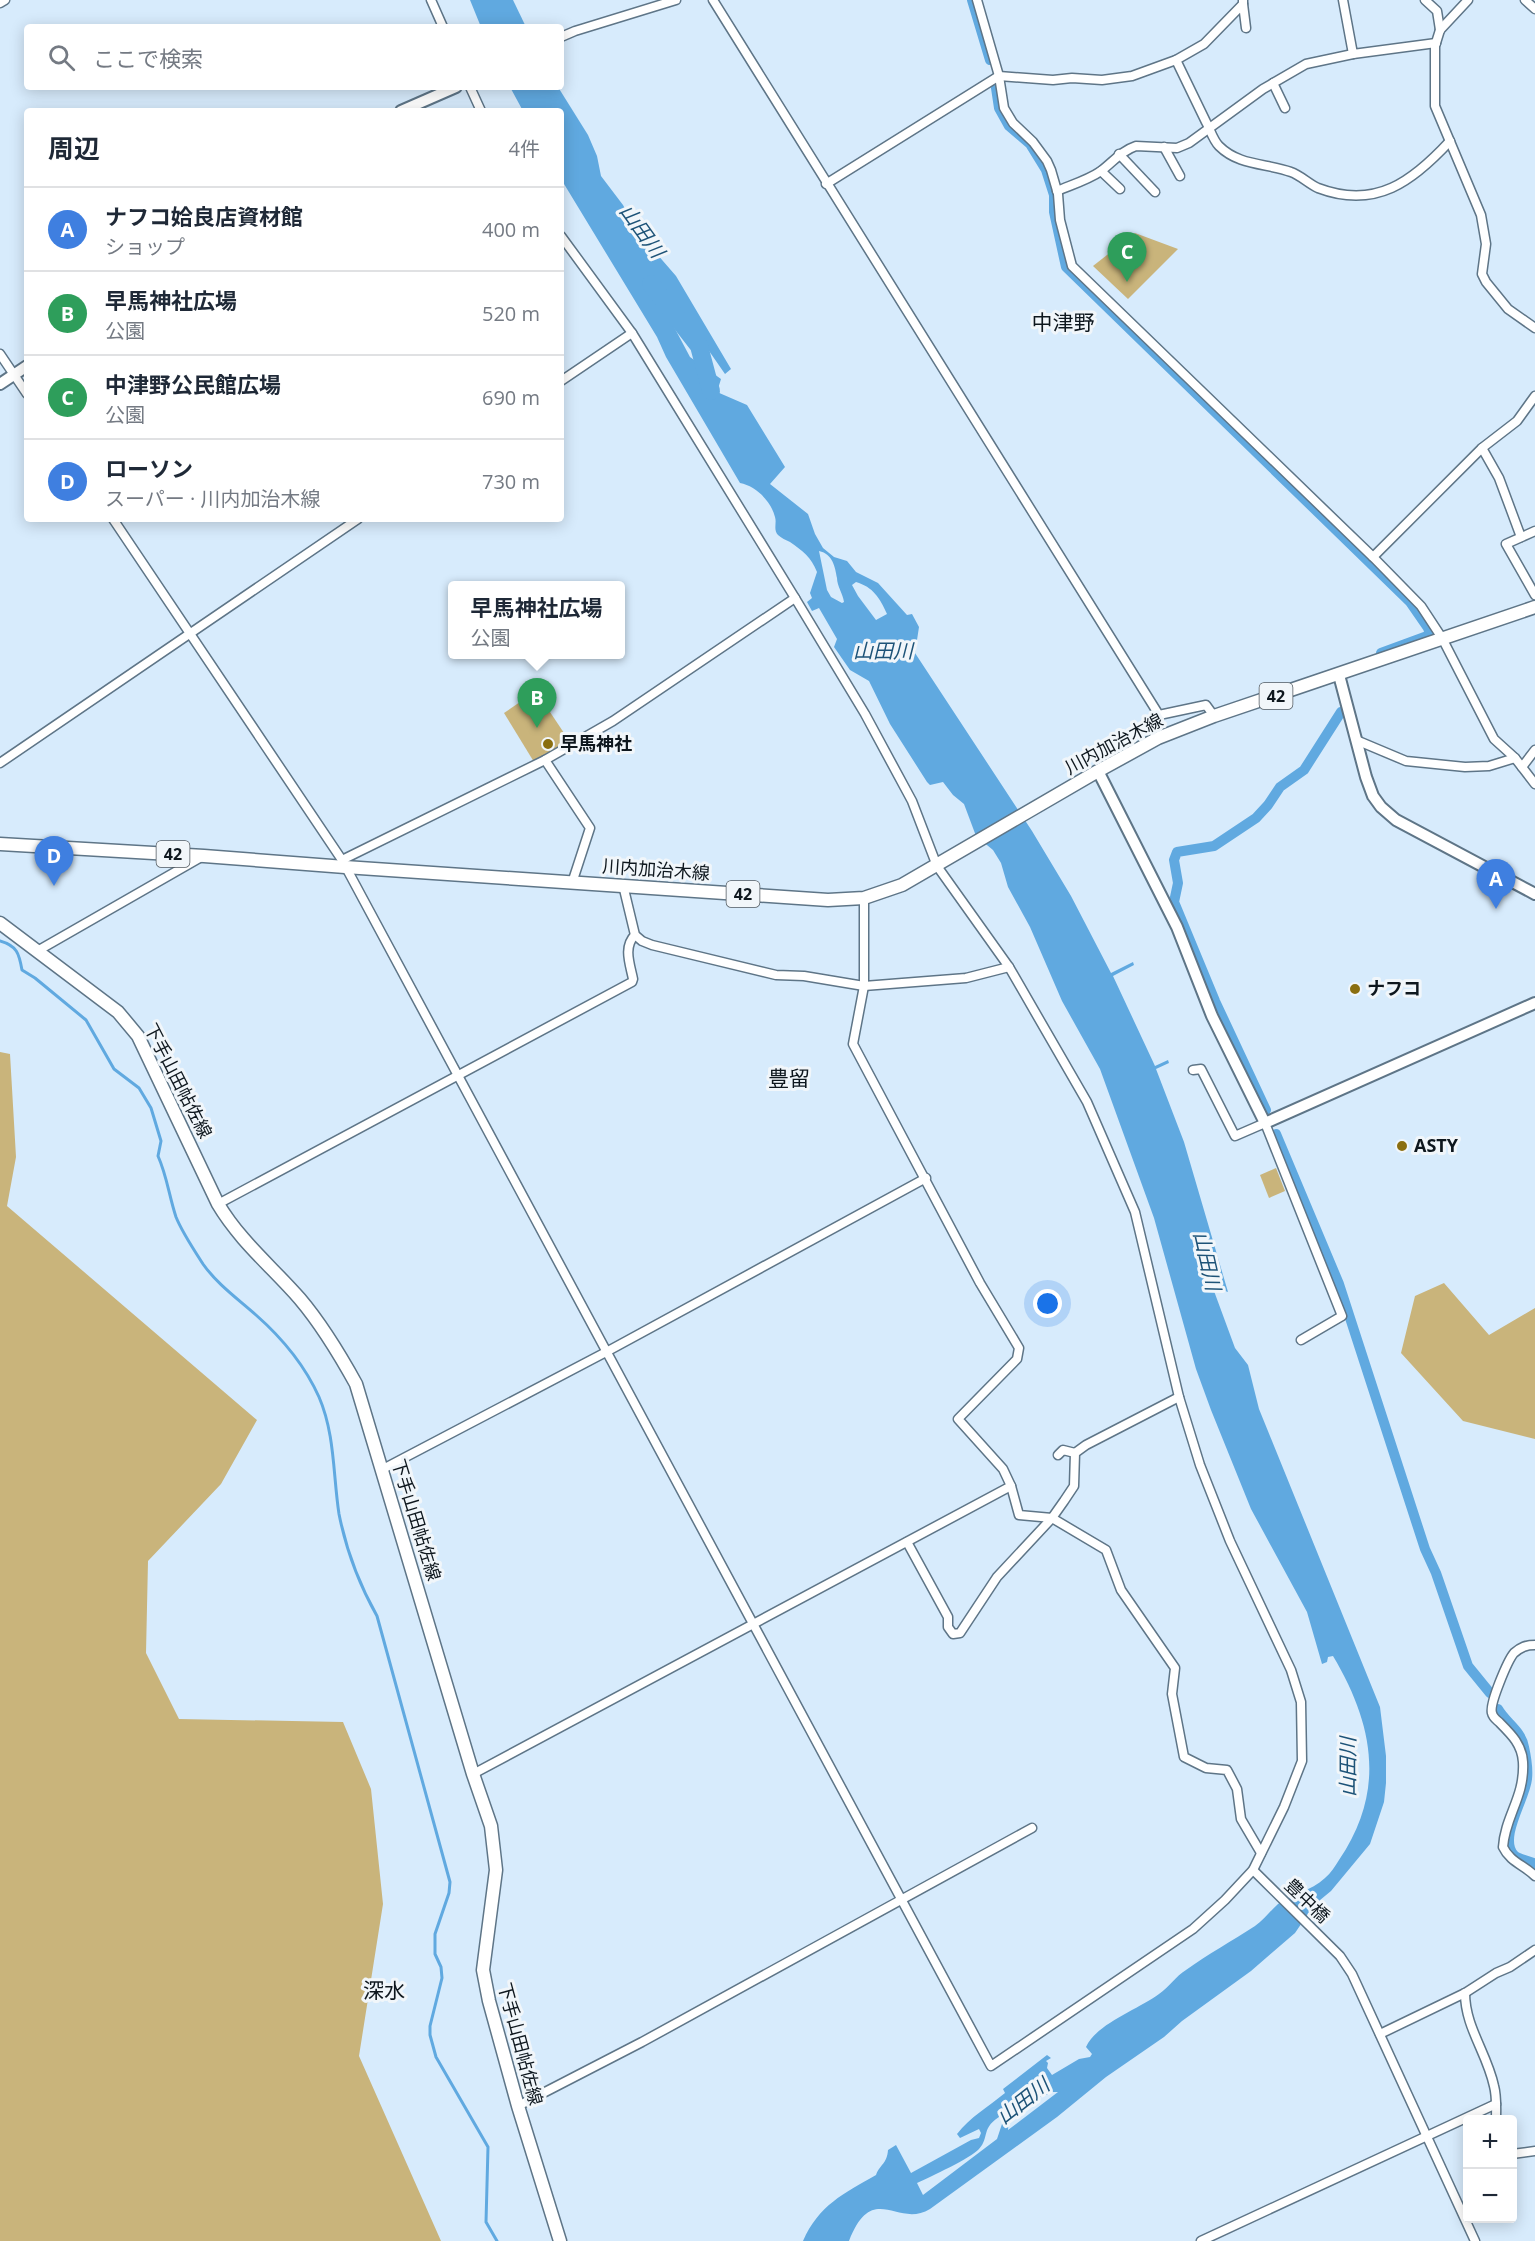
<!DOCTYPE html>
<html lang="ja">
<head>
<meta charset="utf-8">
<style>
	:root { --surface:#fff; --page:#f2f2f3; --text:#1f2937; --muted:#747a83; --line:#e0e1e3; --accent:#8a6e0f }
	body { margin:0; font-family:"Open Sans","Noto Sans JP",sans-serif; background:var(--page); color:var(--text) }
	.controls { position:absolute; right:18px; bottom:18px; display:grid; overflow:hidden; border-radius:6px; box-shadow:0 3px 15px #0003 }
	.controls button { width:54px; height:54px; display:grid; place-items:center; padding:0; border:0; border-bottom:2px solid var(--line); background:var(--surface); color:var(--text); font:30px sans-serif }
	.you { position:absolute; left:1048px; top:1304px; width:21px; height:21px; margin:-15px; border:4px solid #fff; border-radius:50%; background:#1a73e8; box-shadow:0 0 0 9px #1a73e833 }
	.badge { display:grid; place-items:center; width:39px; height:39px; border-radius:50%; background:var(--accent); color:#fff; font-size:20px; font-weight:700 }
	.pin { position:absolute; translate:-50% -50px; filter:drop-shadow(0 2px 3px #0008) }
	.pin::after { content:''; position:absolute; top:32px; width:21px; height:18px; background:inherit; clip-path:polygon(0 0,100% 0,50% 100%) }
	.popup { position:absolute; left:448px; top:581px; width:177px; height:78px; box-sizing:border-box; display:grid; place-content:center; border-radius:6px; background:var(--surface); filter:drop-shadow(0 2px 4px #0005); font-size:20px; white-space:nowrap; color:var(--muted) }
	.popup b { font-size:22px; color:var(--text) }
	.popup::after { content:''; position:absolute; left:50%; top:100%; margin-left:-12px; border:12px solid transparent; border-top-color:var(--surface) }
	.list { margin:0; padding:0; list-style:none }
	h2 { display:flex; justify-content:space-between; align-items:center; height:78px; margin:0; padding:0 24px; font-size:26px }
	h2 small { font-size:20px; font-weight:400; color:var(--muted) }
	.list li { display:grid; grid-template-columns:39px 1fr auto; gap:18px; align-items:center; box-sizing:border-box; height:84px; padding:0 24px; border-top:2px solid var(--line) }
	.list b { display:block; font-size:22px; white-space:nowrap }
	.list p { margin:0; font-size:20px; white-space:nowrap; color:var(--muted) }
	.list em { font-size:20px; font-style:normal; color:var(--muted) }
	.icon { flex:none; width:33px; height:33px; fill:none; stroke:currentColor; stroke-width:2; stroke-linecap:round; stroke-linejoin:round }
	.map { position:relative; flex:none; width:1535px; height:2241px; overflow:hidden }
	.search { position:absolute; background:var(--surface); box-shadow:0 3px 15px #0003; left:24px; top:24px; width:540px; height:66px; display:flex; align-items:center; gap:15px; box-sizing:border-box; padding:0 21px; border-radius:6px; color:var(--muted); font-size:22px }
	.panel { position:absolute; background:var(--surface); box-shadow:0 3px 15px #0003; left:24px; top:108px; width:540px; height:414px; border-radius:6px }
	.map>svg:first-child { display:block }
</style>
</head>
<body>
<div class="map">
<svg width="1535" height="2241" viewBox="0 0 1535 2241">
	<rect width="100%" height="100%" fill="#d7ebfc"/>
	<g fill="#c9b47b">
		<polygon points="1135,233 1178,249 1128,299 1093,266"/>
		<polygon points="536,691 570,742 534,762 504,713"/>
		<polygon points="0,1052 10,1054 16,1157 7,1206 257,1420 221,1484 148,1561 146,1653 179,1719 343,1722 371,1789 383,1904 359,2056 441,2241 0,2241"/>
		<polygon points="1276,1168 1285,1191 1269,1198 1260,1175"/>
		<polygon points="1444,1283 1489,1335 1535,1308 1535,1439 1463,1421 1401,1353 1415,1296"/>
	</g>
	<g fill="#60a9e0" fill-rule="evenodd">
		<polygon points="470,0 513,0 526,27 481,27"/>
		<path d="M510,87H558L588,135L597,156L601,176L623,205L637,231L676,276L731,369L725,374L707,348L672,306L665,302L673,325L690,357L721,379L717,392L747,405L785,467L770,484L808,514L815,534L823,548L834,557L847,561L856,572L878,583L907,615L912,614L919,627L915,653L1032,831L1071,896L1111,973L1133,962L1134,965L1113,976L1155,1066L1168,1060L1169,1063L1156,1069L1184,1142L1228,1292L1217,1288L1214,1291L1235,1348L1248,1365L1259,1409L1380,1707L1386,1756V1783L1384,1802L1370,1844L1331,1891L1314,1905L1295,1933L1251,1971L1182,2021L1164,2037L1106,2077L1057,2117L930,2209C897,2229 873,2180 849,2241H803C819,2205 843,2194 876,2175C880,2164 887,2164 888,2150L896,2145L911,2173L971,2140L979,2138L981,2133L979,2129L960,2138L957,2134C970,2117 988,2107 1005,2093L1003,2089L1047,2055L1051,2058L1046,2061L1048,2063L1047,2068L1052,2075L1079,2059L1090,2057L1092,2054L1086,2047C1096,2024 1139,2009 1159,1994C1169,1987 1176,1976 1186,1970C1208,1954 1232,1941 1255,1926C1264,1920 1270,1911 1278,1904C1292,1894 1311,1891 1325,1878C1331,1873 1335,1866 1339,1860C1386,1791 1374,1725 1333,1656L1328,1657L1327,1662L1322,1664L1307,1612L1251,1509L1211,1410L1196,1369L1154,1218L1100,1069L1062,1001L1030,927L1008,887L1001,863L993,850L976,836L964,804L953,795L943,782L930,785L927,782L890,724L869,681L850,670L834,647L837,639L819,608L812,611L807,602L812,598L810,593L817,572C811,557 803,551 790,542C786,540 781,538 778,535C773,529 777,523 775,517C771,501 756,486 740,483L666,357L657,337L561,179V111H523ZM819,551C833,554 835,567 837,578C837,586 843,594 844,602L842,603L831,597L827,590ZM856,582C873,587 880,598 887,614L876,620L858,596L852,585ZM1052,2092H1058L1008,2130C1011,2086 1028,2107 1052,2092ZM1002,2115L1004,2118L997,2139L923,2195L917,2183C930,2177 971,2158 979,2149C990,2137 980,2128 1002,2115Z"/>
	</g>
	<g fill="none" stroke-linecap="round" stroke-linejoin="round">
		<path stroke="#60a9e0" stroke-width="3" d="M0,941C17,946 19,953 22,970L35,978L86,1020L114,1069L139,1088L151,1108L161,1141L158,1156C167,1176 169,1196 176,1217C182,1232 194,1250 203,1264C217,1284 238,1299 256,1315C281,1337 305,1366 319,1397C335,1434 333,1475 339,1514C346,1549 359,1584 377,1616L450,1882L449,1893L435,1934V1954L441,1967L442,1978L430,2026V2035L436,2057L488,2147L486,2222L497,2241"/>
		<g stroke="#60a9e0" stroke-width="10">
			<polyline points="972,0 990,60"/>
			<polyline points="996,88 999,108 1009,126 1030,144 1046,170 1054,195 1054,212 1066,267 1410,602 1428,628 1430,635 1381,653"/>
			<polyline points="1266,1110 1215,1001 1174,902 1178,883 1174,860 1177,852 1214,846 1256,818 1268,805 1280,787 1304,770 1341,712"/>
			<polyline points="1276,1134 1339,1284 1425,1549 1436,1573 1468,1666 1490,1693"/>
			<path d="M1498,1709C1506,1723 1521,1730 1524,1747C1526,1756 1528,1770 1527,1779C1525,1799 1498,1838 1514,1855C1519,1860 1529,1860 1535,1864"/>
		</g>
		<polyline stroke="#60a9e0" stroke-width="18" points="651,284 699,346 711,391"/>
		<defs>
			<g id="minor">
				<polyline points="431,0 443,27"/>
				<polyline points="713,0 1159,715 1206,705 1214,716"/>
				<polyline points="977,0 999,76 1004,108 1013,123 1033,142 1047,161 1051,170 1058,194 1060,220 1072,266 1373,557 1421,606 1442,638 1494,739 1515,758 1535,784"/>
				<path d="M1243,0V4L1204,44L1176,60C1186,81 1196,101 1206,122C1210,129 1213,140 1219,146C1239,166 1266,163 1291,172C1300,175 1309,184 1318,188C1376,210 1413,181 1450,141"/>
				<polyline points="1343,0 1353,54 1436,43"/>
				<polyline points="1425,0 1437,11 1440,30"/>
				<polyline points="1468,0 1440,30 1435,46 1435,106 1481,215 1486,244 1482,274 1486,282 1508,309 1535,328"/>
				<polyline points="1525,0 1535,9"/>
				<polyline points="0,3 5,0"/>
				<polyline points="1243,4 1246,28"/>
				<polyline points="561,37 575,31 676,0"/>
				<polyline points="1273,83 1285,108"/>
				<polyline points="470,87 481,111"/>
				<polyline points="1164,147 1180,176"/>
				<polyline points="1119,154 1155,192"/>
				<polyline points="1101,171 1120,189"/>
				<polyline points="826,184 999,76 1053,80 1072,78 1102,80 1132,76 1176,60"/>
				<path d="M1057,191C1071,185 1088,180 1101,171C1113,162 1121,151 1136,146L1177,148L1189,143L1263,89L1306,64L1353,54"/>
				<polyline points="0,354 27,394"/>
				<polyline points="561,381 632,333"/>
				<polyline points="1482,448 1499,478 1521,537"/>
				<polyline points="113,519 342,860 991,2066 1193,1929 1225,1900 1253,1870 1284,1807 1302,1761 1301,1702 1291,1670 1230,1541 1200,1465 1179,1397 1135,1212 1087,1102 1009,967 937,866 912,801 865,714 795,598 632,333 561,236"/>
				<polyline points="1535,531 1506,544 1535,595"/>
				<polyline points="1373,557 1482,448 1517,421 1535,396"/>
				<polyline points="1356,740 1406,761 1465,767 1489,766 1515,758"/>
				<polyline points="545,760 590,828 572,883"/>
				<polyline points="0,763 358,519"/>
				<polyline points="1522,767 1535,750"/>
				<polyline points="342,860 545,760 613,721 795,598"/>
				<polyline points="623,885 635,935 642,941 652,945 776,975 804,976 864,986 966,978 1009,967"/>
				<polyline points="864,898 864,986 853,1044 980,1283 1019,1348 1017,1359 958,1419 1003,1469 1011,1486 1019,1515 1052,1518 1106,1550 1121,1590 1175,1668 1172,1694 1184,1757 1206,1768 1227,1770 1237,1789 1241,1819 1261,1853"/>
				<polyline points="39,950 203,856"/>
				<polyline points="1193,1070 1201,1069 1235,1136 1265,1123 1342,1316 1301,1340"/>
				<path d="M218,1204L632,982L633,979C630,964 623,947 635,935"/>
				<polyline points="1058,1455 1063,1450 1075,1453"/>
				<polyline points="381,1470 608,1351 926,1178"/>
				<polyline points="907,1542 948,1617 948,1627 953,1634 960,1633 997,1577 1052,1518 1064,1501 1074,1486 1075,1453 1086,1445 1179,1397"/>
				<path d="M1535,1645C1526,1645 1521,1647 1514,1653C1508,1660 1489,1704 1492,1713C1493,1718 1497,1720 1500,1723C1512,1735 1522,1745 1523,1762C1525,1797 1505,1816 1503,1847C1510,1862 1524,1865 1535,1876"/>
				<polyline points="473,1774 1011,1486"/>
				<polyline points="1253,1870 1340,1956 1352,1974 1475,2241"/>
				<path d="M1465,1993C1465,2027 1487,2053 1494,2086C1497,2097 1496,2109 1496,2120"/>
				<polyline points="1380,2034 1465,1993 1496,1973 1510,1967 1535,1950"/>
				<polyline points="518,2106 642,2042 1032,1828"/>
				<polyline points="1512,2154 1535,2151"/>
				<polyline points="1201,2241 1496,2104"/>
			</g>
			<g id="tertiary">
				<polyline points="401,111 456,87"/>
				<polyline points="0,384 27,366"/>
				<polyline points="1339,675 1366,777 1373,796 1381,807 1396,820 1535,894"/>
				<polyline points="1098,771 1177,927 1212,1016 1265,1123 1535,1003"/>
			</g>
			<path id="secondary" d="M0,923L118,1012L138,1036L218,1204C240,1241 272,1267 300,1299C322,1325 340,1355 356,1384L473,1774L491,1826L496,1870L483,1970L489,2001L518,2106L560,2241"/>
			<polyline id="primary" points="0,844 204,856 345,867 828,900 864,898 902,885 1098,771 1158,738 1214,716 1535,607"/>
		</defs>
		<use href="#minor" stroke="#5e7587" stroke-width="11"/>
		<use href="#tertiary" stroke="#5e7587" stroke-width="14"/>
		<use href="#secondary" stroke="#5e7587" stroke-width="15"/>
		<use href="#primary" stroke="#5e7587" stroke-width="15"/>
		<use href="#minor" stroke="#fff" stroke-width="8"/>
		<use href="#tertiary" stroke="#fff" stroke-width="10"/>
		<use href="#secondary" stroke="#fff" stroke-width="12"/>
		<use href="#primary" stroke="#fff" stroke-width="12"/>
	</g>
	<g fill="#8a6e0f" stroke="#f1f6fa" stroke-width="2">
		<circle cx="548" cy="744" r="6"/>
		<circle cx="1355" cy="989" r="6"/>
		<circle cx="1402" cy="1146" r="6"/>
	</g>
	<g text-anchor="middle" stroke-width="6" stroke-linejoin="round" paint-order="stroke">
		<g fill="#f1f6fa" stroke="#525a60" stroke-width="1.5">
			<rect x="1259.5" y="683" width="33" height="26" rx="4.5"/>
			<rect x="156.5" y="841" width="33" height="26" rx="4.5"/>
			<rect x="726.5" y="881" width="33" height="26" rx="4.5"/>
		</g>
		<g font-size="16" font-weight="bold" fill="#0e171e">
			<text x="1276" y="702">42</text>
			<text x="173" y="860">42</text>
			<text x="743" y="900">42</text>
		</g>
		<g font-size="18" font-weight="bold" fill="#0e171e" stroke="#f1f6fa" text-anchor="start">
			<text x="560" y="750">早馬神社</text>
			<text x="1367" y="995">ナフコ</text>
			<text x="1414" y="1152">ASTY</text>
		</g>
		<g font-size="18" fill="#0e171e" stroke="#f1f6fa">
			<text transform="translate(1114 744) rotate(-28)" y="6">川内加治木線</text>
			<text transform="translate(656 870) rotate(4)" y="6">川内加治木線</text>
			<text transform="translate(178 1081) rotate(63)" y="6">下手山田帖佐線</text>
			<text transform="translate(416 1520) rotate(73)" y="6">下手山田帖佐線</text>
			<text transform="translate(1307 1901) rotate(44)" y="6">豊中橋</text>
			<text transform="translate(520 2044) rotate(75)" y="6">下手山田帖佐線</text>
		</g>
		<g font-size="20" font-style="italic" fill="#1d5378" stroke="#f1f6fa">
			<text transform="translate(642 231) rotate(54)" y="7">山田川</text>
			<text x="883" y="658">山田川</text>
			<text transform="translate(1207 1261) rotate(77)" y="7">山田川</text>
			<text transform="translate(1348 1767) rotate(-90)" y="7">山田川</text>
			<text transform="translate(1023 2101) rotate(-38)" y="7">山田川</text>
		</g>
		<g font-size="21" fill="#0e171e" stroke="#f1f6fa">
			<text x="1063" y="330">中津野</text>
			<text x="789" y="1086">豊留</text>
			<text x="384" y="1998">深水</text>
		</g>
	</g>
</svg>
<div class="controls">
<button>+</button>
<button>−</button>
</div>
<div class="you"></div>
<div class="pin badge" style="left:1496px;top:909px;background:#3f7fe0">A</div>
<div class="pin badge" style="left:537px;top:728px;background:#2e9e5b">B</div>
<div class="popup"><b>早馬神社広場</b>公園</div>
<div class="pin badge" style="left:1127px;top:282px;background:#2e9e5b">C</div>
<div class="pin badge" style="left:54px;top:886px;background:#3f7fe0">D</div>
<div class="search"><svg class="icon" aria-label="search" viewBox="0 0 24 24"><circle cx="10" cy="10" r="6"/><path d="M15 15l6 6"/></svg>ここで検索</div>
<section class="panel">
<h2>周辺<small>4件</small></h2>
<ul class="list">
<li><span class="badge" style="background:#3f7fe0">A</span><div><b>ナフコ姶良店資材館</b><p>ショップ</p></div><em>400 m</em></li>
<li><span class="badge" style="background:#2e9e5b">B</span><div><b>早馬神社広場</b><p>公園</p></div><em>520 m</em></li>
<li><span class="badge" style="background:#2e9e5b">C</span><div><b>中津野公民館広場</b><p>公園</p></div><em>690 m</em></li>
<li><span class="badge" style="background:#3f7fe0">D</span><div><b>ローソン</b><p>スーパー · 川内加治木線</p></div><em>730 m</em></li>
</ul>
</section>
</div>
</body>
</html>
